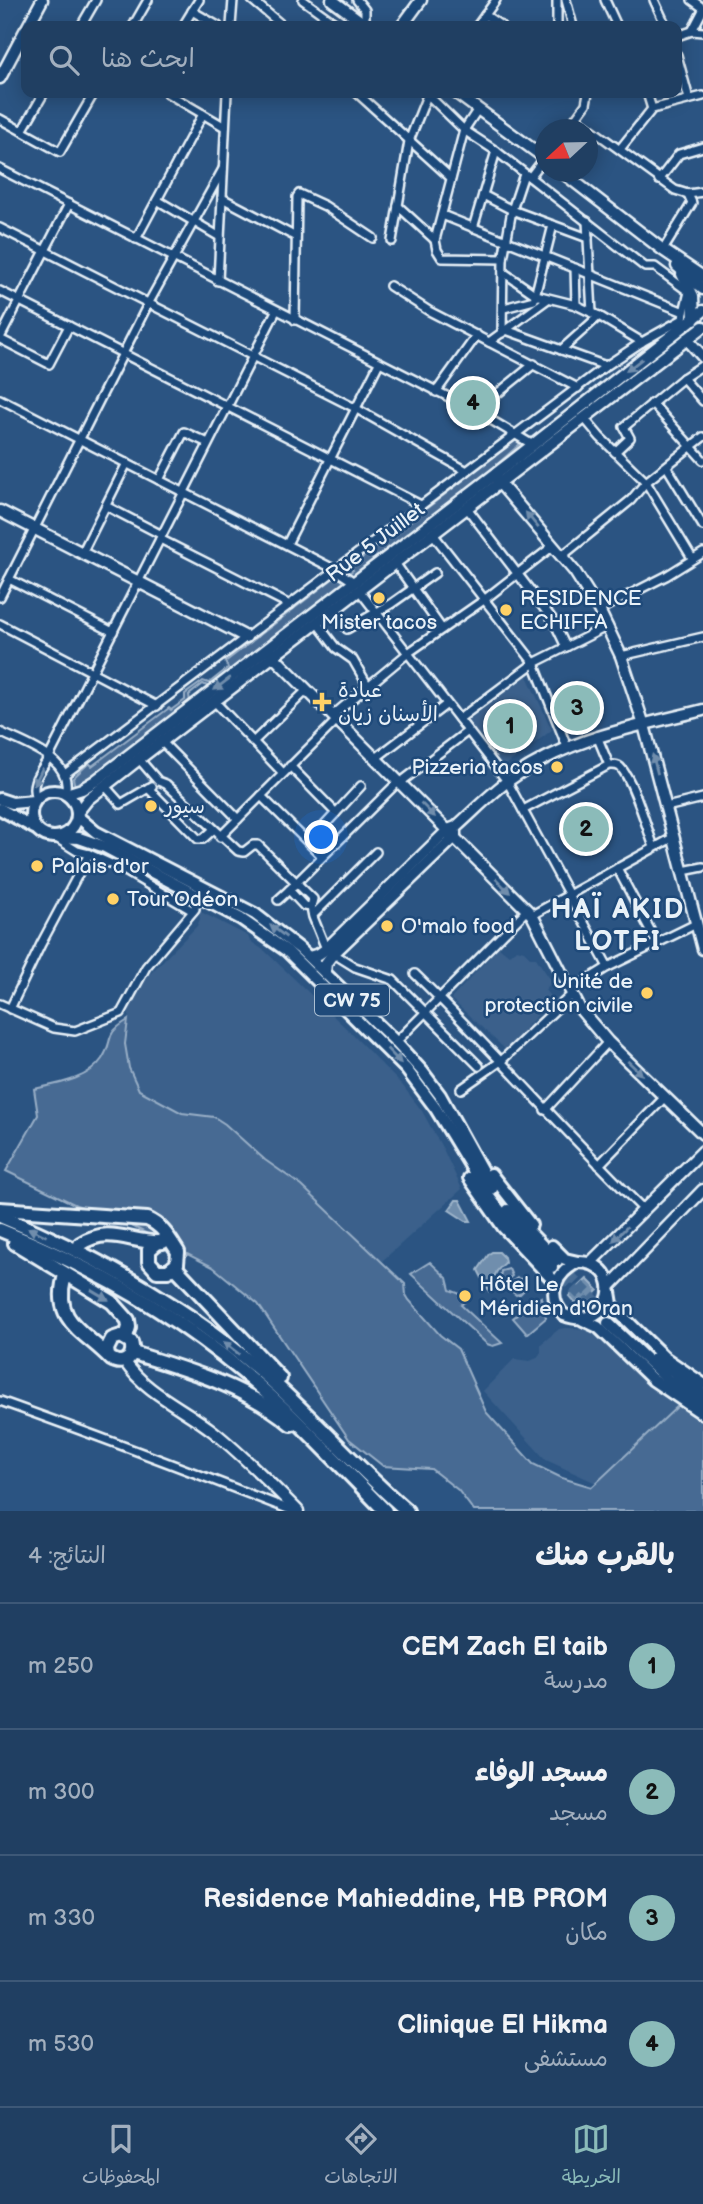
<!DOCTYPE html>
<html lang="ar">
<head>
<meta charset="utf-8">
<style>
	:root { --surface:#203f62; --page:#2d4a6b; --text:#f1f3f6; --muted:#a2afbe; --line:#3d5877; --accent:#8bbbb9 }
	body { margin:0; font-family:"Balsamiq Sans","Playpen Sans Arabic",sans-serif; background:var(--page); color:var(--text); direction:rtl }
	.compass { position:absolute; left:535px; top:119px; width:63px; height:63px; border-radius:50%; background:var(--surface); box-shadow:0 4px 18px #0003; rotate:248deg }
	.you { position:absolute; left:322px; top:838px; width:24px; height:24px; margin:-18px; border:5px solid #fff; border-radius:50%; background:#1a73e8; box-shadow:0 0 0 10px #1a73e833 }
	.badge { display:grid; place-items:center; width:46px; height:46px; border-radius:50%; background:var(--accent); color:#111; font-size:23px; font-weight:700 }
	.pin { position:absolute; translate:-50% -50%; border:4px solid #fff; box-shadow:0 2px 7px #0006 }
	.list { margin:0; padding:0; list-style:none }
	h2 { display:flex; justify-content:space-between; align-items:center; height:91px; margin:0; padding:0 28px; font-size:30px }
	h2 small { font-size:23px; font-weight:400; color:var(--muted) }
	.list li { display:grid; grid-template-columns:46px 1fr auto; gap:21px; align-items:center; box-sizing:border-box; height:126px; padding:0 28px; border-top:2px solid var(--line) }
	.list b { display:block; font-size:26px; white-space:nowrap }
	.list p { margin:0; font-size:23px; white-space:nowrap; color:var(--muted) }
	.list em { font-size:23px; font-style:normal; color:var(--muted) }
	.icon { flex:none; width:38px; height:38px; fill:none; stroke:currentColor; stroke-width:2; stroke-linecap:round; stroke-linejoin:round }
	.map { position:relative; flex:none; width:703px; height:1511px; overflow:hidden; direction:ltr }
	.search { position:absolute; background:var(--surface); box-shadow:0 4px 18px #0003; left:21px; right:21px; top:21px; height:77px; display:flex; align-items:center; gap:18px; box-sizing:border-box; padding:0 24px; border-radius:14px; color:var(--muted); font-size:26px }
	.sheet { height:595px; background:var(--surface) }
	nav { display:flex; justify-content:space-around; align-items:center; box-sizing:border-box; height:98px; border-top:2px solid var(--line); background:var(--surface); font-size:19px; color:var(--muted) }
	nav a { display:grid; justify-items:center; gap:4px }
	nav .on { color:var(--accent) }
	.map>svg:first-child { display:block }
</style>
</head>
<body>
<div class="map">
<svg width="703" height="1511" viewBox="0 0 703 1511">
	<rect width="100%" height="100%" fill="#2b5482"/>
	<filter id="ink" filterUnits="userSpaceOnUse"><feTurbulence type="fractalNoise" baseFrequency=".0143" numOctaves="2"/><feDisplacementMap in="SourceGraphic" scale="14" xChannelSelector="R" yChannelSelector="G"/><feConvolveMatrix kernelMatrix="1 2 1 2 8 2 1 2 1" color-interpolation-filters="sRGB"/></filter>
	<g filter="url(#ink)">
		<g fill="#3a608b">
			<polygon points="527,676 552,730 502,768 468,721"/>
			<polygon points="199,911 248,936 250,941 265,951 347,1029 403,1086 422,1111 444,1151 462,1189 382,1261 302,1187 265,1160 225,1124 214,1117 182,1113 139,1090 129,1068 125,1044 130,1006 144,980 197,926 200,919"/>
			<polygon points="499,947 509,955 517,949 524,951 531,958 536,958 550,979 550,984 545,990 553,1000 526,1027 528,1029 506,1050 451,999"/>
			<polygon points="565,1328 592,1329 596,1332 680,1404 596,1483 546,1460 483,1391 514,1359 530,1361 537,1358 541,1352 541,1344 559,1329"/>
		</g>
		<g fill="#476b93" stroke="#98aec6" stroke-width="2">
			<polygon points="516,440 520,444 476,483 214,684 209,687 203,684 189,695 190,702 91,779 75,787 73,778 89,763 92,766 169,708 171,710 185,700 185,694 203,681 209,683 228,668 225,662 339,574 343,577 353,570 350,567"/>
			<path d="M128,1020L125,1044L129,1068L139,1090L182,1113L214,1117L225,1124L265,1160L302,1186L405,1284L406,1295L409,1300L440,1335L458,1349L486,1412L533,1464L562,1478L592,1487L680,1404L703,1418V1511H474L458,1490L431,1469L383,1466L349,1439L258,1304L213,1267L114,1217L76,1205L6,1171L38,1115L34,1089C56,1084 88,1080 102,1059C115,1039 102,1036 128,1020Z"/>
			<polygon points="430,1262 447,1278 450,1290 460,1294 464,1293 469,1298 461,1305 502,1343 493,1346 487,1344 411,1274"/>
			<polygon points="509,1269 512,1276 508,1279 511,1282 517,1278 526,1280 526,1288 520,1294 516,1295 500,1282 501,1271"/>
			<polygon points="541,1297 546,1318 527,1334 513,1318"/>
		</g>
		<g fill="#708ead" stroke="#a0b6cb" stroke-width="2">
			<polygon points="456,1200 460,1200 471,1221 466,1221 449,1210"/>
			<path d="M492,1252H499L504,1257L505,1263C497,1269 492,1277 493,1287L489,1291L478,1270L489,1254Z"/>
			<polygon points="587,1279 598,1290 580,1309 569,1296"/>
		</g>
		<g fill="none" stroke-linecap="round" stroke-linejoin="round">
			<g stroke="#476c94" stroke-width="10" stroke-dasharray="10 5" stroke-linecap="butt">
				<polyline points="559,1264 614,1319"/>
				<polyline points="552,1267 608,1323"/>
			</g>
			<defs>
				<g id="street">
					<polyline points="252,0 283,26"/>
					<polyline points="303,0 339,26"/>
					<polyline points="357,0 365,10 365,24"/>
					<polyline points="566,0 573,26"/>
					<polyline points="605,0 617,26"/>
					<polyline points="654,0 666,26"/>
					<polyline points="692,0 703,8"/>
					<polyline points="192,11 218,26"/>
					<polyline points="485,15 501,26"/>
					<polyline points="81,26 96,0"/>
					<polyline points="133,26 148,0"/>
					<polyline points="183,26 199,0"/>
					<polyline points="231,26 233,0"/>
					<polyline points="477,26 496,0"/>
					<polyline points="557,26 557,0"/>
					<polyline points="692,31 703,10"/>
					<polyline points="677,36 692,31 703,32"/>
					<polyline points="677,55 689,99"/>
					<polyline points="167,93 225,127"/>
					<polyline points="357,93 451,178"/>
					<polyline points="426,93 464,130 496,151 645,267 655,267 689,292 684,312 442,215"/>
					<polyline points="647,93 652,109"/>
					<polyline points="478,109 464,130 435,240 437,250 442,258 503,259"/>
					<polyline points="576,118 675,190 688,194 703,192"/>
					<polyline points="0,119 60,152 94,93"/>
					<polyline points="567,130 586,104 588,93"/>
					<polyline points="22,131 44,93"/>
					<polyline points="620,149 652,109 703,96"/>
					<polyline points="0,169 476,411 533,445"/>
					<polyline points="530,177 546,156"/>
					<polyline points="659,180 679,154 703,147"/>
					<polyline points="483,195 512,210 588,238"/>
					<polyline points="222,198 296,237"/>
					<polyline points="157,200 220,237"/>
					<polyline points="398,206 435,240"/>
					<polyline points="587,221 592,313"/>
					<polyline points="0,228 355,408 467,471"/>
					<polyline points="473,228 496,151"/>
					<polyline points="136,239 203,114"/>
					<polyline points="392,241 409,141 428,93"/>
					<polyline points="663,250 692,203 688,194"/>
					<polyline points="575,268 576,305"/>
					<polyline points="503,272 536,295 576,305 599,316 642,342"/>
					<polyline points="218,281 227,93"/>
					<polyline points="390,286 429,311 578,388"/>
					<polyline points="0,291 421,505"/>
					<polyline points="504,308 534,300 553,225"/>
					<polyline points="295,320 297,197 299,194 325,206 373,238"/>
					<polyline points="506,330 606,366"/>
					<polyline points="502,333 503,259 512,210 524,174"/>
					<polyline points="0,338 69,204"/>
					<polyline points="0,339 49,364 69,326"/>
					<polyline points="489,342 548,299"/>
					<polyline points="561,350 599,316"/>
					<polyline points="683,378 703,401"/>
					<polyline points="436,392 477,335"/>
					<polyline points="0,399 336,570 354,582"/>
					<polyline points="652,403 703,460"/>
					<polyline points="476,411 534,364"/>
					<polyline points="584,418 600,437 646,482 692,558"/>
					<polyline points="615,452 630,438 624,427 683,378 703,365"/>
					<polyline points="667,467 703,526"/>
					<polyline points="159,480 184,432 208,443"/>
					<polyline points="106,506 162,535"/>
					<polyline points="467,508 553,620 566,647"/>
					<polyline points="433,534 534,663 567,747"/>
					<polyline points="160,539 290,605"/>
					<polyline points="287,544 379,363"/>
					<polyline points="82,553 127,463"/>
					<polyline points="562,556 631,500 646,482 703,437"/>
					<polyline points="395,563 442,629"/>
					<polyline points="9,579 113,632"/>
					<polyline points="359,590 507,781 608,967"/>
					<polyline points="0,597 148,304 223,169"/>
					<polyline points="599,610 666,576 703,553"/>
					<polyline points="317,623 336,648 353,660 368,686"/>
					<polyline points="0,624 157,706"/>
					<polyline points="347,629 391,604 435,573"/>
					<polyline points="621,656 703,637"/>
					<polyline points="215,702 283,773"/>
					<polyline points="332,716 408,653 484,600 553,546"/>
					<polyline points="459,719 534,663 608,626"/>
					<path d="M0,732C24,744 75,759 65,794"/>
					<polyline points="597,736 609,765"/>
					<polyline points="162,742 238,819"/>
					<polyline points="253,742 307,690"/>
					<polyline points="376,758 447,704"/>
					<polyline points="139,759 158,781 166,784 238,851 244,852 253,845 258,845 313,899 311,907 313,917 326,949 355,967 393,980 479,1066"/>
					<polyline points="290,766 336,813"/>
					<polyline points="65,774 606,366 642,342 683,319 684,312"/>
					<polyline points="401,782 468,731"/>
					<polyline points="105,786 121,804 152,786"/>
					<polyline points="148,788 198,839 203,839 213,830"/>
					<polyline points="261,796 322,856"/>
					<path d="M36,799C29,782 41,771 49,757L276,311"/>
					<polyline points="666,807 703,798"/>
					<path d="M523,810L609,765C613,765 616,764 620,767C633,779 647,829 654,847"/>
					<polyline points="323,827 361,786"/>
					<polyline points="220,837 337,720"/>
					<polyline points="89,854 120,868 193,911"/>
					<polyline points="617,868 657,943"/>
					<polyline points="683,871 703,867"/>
					<polyline points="278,900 289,890"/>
					<polyline points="311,907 304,906 289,890 399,781"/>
					<polyline points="313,915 376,852"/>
					<polyline points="532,915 674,837"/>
					<path d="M415,974C494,1051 566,1133 644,1210"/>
					<polyline points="569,991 608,967 696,924"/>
					<polyline points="0,1004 54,1028 75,1031 121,1013 146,967 195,909 196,896"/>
					<polyline points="10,1009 41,944 89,854 77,851 58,839"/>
					<polyline points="396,1042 527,910"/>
					<polyline points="461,1089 501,1061 571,995"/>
					<polyline points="545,1110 608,1042"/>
					<polyline points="599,1165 665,1097"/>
					<path d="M0,1401C98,1436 196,1473 293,1511"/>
				</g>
				<g id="secondary">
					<polyline points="332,0 367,26"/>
					<polyline points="28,26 42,0"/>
					<polyline points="402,26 421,0"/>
					<polyline points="0,78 26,29"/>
					<polyline points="456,93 546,159"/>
					<polyline points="562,172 663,250 703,277"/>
					<polyline points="677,266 703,289"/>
					<polyline points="682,274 693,296 694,319"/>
					<polyline points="687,339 703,357"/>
					<polyline points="497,480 575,572 599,610 621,656 644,725 703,949"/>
					<polyline points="0,511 246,637"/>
					<polyline points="271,654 532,915 580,1009 608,1042 703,1134"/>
					<polyline points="66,794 82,789 95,781 511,462 703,311"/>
					<polyline points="77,813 88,799 139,759 703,327"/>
					<path d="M309,957L319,954L326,949L448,830L456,827C473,812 490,794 508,781C566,738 635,727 703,710"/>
					<polyline points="325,973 326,963 332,955 455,837 455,832"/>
					<polyline points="590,1263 703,1151"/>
					<polyline points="610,1286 703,1190"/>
					<path d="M125,1362C147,1394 184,1408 214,1432C244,1456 271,1484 298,1511"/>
				</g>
				<g id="primary">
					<circle cx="54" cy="814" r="23"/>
					<polyline points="0,799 12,803 34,801"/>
					<polyline points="0,809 34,828"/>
					<polyline points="77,816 96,832 255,914 299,948 393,1039 422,1071 440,1095 492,1189"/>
					<polyline points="54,837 79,838 105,847 241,919 287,951 406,1069 436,1109 490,1198 515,1230 552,1267"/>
					<polyline points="491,1174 531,1225"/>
					<polyline points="469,1178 503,1227 555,1282"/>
					<polyline points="508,1210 557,1261"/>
					<polyline points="552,1246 565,1259 578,1262"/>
					<path d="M578,1262C628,1262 614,1334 564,1315C545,1295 556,1273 578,1262Z"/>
					<polyline points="610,1292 612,1304 619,1313 665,1358 703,1384"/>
					<polyline points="583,1320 598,1327 653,1380 703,1414"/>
					<polyline points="608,1323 667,1379 703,1403"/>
					<polyline points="655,1358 703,1394"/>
				</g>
				<g id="highway">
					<path d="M0,1209L147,1219C163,1226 169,1238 178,1252L177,1264L168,1271H157L149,1262V1250L158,1242"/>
					<path d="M0,1216C95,1255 187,1307 264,1374C314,1418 357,1468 407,1511"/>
					<path d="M0,1230C88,1265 171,1311 244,1373C294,1415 339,1464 385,1511"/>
					<polyline points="15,1243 112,1302 128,1320 129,1327 126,1337"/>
					<path d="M80,1244C111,1224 133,1245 163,1242"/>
					<polyline points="175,1267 280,1378"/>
					<path d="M64,1279C53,1323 86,1332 111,1359C124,1367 136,1357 131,1342L121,1336L112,1339L107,1349L108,1356"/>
					<path d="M133,1353C188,1370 245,1386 291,1424"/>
				</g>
			</defs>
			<use href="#street" stroke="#e8f1f8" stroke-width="12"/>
			<use href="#secondary" stroke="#e8f1f8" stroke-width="15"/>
			<use href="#primary" stroke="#e8f1f8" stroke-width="16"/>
			<use href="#highway" stroke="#e8f1f8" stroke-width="18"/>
			<use href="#street" stroke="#1f4a7a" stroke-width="7"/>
			<use href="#secondary" stroke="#1f4a7a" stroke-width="10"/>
			<use href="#primary" stroke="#1f4a7a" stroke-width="10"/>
			<use href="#highway" stroke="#1f4a7a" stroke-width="12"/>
		</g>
		<defs><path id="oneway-solid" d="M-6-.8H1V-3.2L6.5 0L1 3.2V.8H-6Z" transform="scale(1.75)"/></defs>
		<g fill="#6f8dac">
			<use href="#oneway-solid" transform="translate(634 365) rotate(142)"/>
			<use href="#oneway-solid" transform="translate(532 520) rotate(-129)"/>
			<use href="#oneway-solid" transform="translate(222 684) rotate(143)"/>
			<use href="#oneway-solid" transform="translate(655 764) rotate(-105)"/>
			<use href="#oneway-solid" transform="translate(38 777) rotate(116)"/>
			<use href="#oneway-solid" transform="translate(428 810) rotate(45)"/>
			<use href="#oneway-solid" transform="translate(503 886) rotate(45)"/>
			<use href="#oneway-solid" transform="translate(278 931) rotate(-143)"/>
			<use href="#oneway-solid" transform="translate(394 1056) rotate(46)"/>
			<use href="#oneway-solid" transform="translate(635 1068) rotate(44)"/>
			<use href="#oneway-solid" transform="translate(37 1232) rotate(-156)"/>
			<use href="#oneway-solid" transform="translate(620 1234) rotate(135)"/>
			<use href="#oneway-solid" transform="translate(100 1295) rotate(31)"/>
			<use href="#oneway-solid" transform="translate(231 1348) rotate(-142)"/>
		</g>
	</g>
	<g fill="#ffd166" stroke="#1f4a7a" stroke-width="2.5">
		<circle cx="379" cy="598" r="7"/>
		<circle cx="506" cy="610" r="7"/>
		<path d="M318.5 691.5h7v7h7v7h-7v7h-7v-7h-7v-7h7z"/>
		<circle cx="557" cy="767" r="7"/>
		<circle cx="151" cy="806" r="7"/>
		<circle cx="37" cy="866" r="7"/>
		<circle cx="113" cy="899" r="7"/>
		<circle cx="387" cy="926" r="7"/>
		<circle cx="647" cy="993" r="7"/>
		<circle cx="465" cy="1296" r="7"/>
	</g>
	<g text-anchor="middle" stroke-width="5" stroke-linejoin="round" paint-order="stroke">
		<rect fill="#1f4a7a" stroke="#acbfd2" stroke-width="2" x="315" y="984.5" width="74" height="31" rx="5"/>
		<g font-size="19" font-weight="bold" fill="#e8f1f8">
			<text x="352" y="1007">CW 75</text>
		</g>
		<g font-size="21" fill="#e8f1f8" stroke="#1f4a7a">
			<text transform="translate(375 542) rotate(-37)" y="7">Rue 5 Juillet</text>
		</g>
		<g font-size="21" fill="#e8f1f8" stroke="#1f4a7a" text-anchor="start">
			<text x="520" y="605">RESIDENCE<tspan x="520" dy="24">ECHIFFA</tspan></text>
			<text x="379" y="629" text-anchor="middle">Mister tacos</text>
			<text x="338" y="697">عيادة<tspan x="338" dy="24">الأسنان زيان</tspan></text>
			<text x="543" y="774" text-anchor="end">Pizzeria tacos</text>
			<text x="165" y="813">سيور</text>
			<text x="51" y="873">Palais d'or</text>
			<text x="127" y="906">Tour Odéon</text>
			<text x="401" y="933">O'malo food</text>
			<text x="633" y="988" text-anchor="end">Unité de<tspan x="633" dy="24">protection civile</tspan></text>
			<text x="479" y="1291">Hôtel Le<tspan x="479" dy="24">Méridien d'Oran</tspan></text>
		</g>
		<g font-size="28" font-weight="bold" letter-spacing="2" fill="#e8f1f8" stroke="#1f4a7a">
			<text x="618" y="918">HAÏ AKID<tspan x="618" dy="32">LOTFI</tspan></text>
		</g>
	</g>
</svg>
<svg class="compass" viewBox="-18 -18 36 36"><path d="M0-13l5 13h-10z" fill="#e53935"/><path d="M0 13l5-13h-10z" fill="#a2afbe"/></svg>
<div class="you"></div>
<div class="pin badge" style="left:510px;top:726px">1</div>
<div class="pin badge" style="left:586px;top:829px">2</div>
<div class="pin badge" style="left:577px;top:708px">3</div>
<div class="pin badge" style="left:473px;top:403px">4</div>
<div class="search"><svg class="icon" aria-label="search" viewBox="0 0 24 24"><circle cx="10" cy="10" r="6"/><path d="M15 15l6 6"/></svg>ابحث هنا</div>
</div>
<section class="sheet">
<h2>بالقرب منك<small>النتائج: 4</small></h2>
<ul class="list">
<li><span class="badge">1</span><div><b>CEM Zach El taib</b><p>مدرسة</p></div><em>250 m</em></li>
<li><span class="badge">2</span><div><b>مسجد الوفاء</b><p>مسجد</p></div><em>300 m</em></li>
<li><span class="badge">3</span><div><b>Residence Mahieddine, HB PROM</b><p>مكان</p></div><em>330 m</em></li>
<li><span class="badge">4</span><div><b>Clinique El Hikma</b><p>مستشفى</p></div><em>530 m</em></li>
</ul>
</section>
<nav>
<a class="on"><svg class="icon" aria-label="map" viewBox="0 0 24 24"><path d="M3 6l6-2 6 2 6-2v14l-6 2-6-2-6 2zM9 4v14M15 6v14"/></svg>الخريطة</a>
<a><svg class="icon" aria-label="directions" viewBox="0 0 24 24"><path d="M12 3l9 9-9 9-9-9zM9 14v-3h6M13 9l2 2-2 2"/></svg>الاتجاهات</a>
<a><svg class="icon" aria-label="saved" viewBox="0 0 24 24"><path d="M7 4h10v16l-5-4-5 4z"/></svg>المحفوظات</a>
</nav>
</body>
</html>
